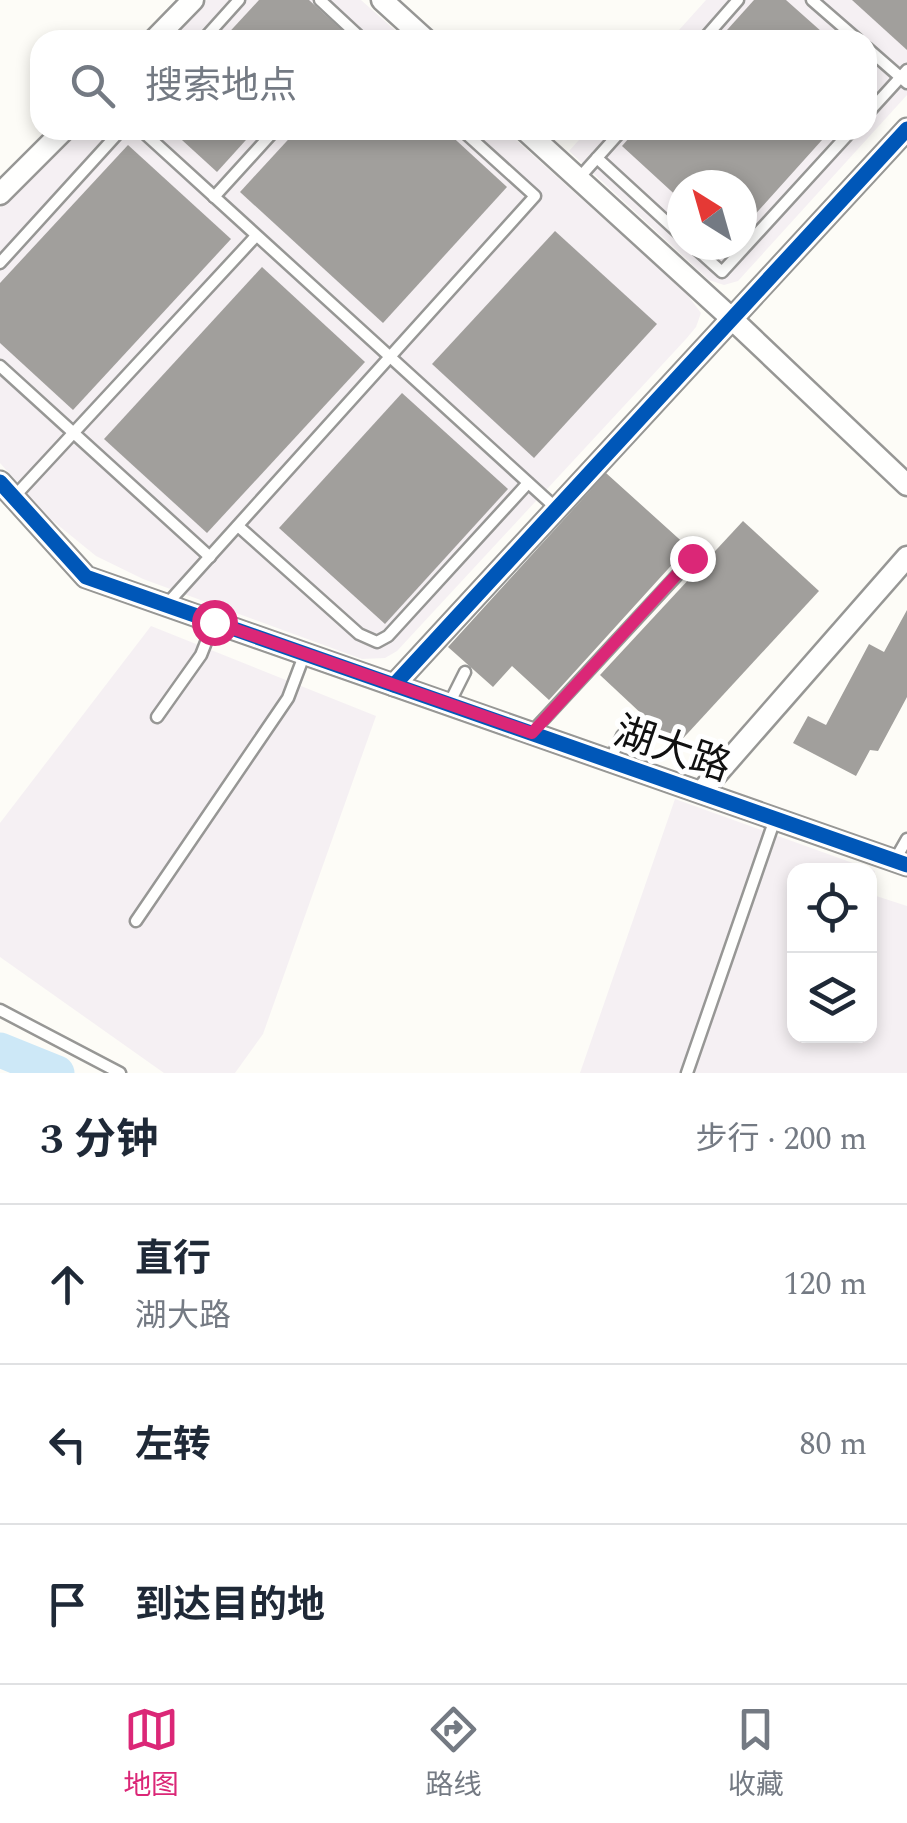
<!DOCTYPE html>
<html lang="zh">
<head>
<meta charset="utf-8">
<style>
	:root { --surface:#fff; --page:#f6f6f7; --text:#1f2937; --muted:#747a83; --line:#e0e1e3; --accent:#db2777 }
	body { margin:0; font-family:Spectral,"Noto Sans SC",serif; background:var(--page); color:var(--text) }
	.controls { position:absolute; right:30px; bottom:30px; display:grid; overflow:hidden; border-radius:20px; box-shadow:0 5px 15px #0003 }
	.controls button { width:90px; height:90px; display:grid; place-items:center; padding:0; border:0; border-bottom:2px solid var(--line); background:var(--surface); color:var(--text); font:50px sans-serif }
	.compass { position:absolute; left:667px; top:170px; width:90px; height:90px; border-radius:50%; background:var(--surface); box-shadow:0 5px 15px #0003; rotate:323deg }
	.stop { position:absolute; width:30px; height:30px; margin:-22px; border:8px solid #db2777; border-radius:50%; background:#fff }
	.stop.end { background:#db2777; border-color:#fff; box-shadow:0 2px 10px #0008 }
	.list { margin:0; padding:0; list-style:none }
	h2 { display:flex; justify-content:space-between; align-items:center; height:130px; margin:0; padding:0 40px; font-size:42px }
	h2 small { font-size:32px; font-weight:400; color:var(--muted) }
	.list li { display:grid; grid-template-columns:65px 1fr auto; gap:30px; align-items:center; box-sizing:border-box; height:160px; padding:0 40px; border-top:2px solid var(--line) }
	.list b { display:block; font-size:38px; white-space:nowrap }
	.list p { margin:0; font-size:32px; white-space:nowrap; color:var(--muted) }
	.list em { font-size:32px; font-style:normal; color:var(--muted) }
	.icon { flex:none; width:55px; height:55px; fill:none; stroke:currentColor; stroke-width:2; stroke-linecap:round; stroke-linejoin:round }
	.map { position:relative; flex:none; width:907px; height:1073px; overflow:hidden }
	.search { position:absolute; background:var(--surface); box-shadow:0 5px 15px #0003; left:30px; right:30px; top:30px; height:110px; display:flex; align-items:center; gap:25px; box-sizing:border-box; padding:0 35px; border-radius:30px; color:var(--muted); font-size:38px }
	.sheet { height:610px; background:var(--surface) }
	nav { display:flex; justify-content:space-around; align-items:center; box-sizing:border-box; height:140px; border-top:2px solid var(--line); background:var(--surface); font-size:28px; color:var(--muted) }
	nav a { display:grid; justify-items:center; gap:5px }
	nav .on { color:var(--accent) }
	.map>svg:first-child { display:block }
</style>
</head>
<body>
<div class="map">
<svg width="907" height="1073" viewBox="0 0 907 1073">
	<rect width="100%" height="100%" fill="#fdfcf7"/>
	<g fill="#f5f0f3" fill-rule="evenodd">
		<polygon points="207,0 361,0 406,40 167,40"/>
		<path d="M706,0H907V95L738,281L724,285L709,280L569,151L588,130H867V40H670ZM682,185H742V245H682Z"/>
		<polygon points="78,130 505,130 686,293 701,313 696,327 686,339 397,651 385,658 362,659 143,579 96,556 48,517 0,463 0,208"/>
		<polygon points="151,626 376,716 263,1034 235,1073 164,1073 0,957 0,823"/>
		<polygon points="675,799 875,871 870,886 870,871 794,871 794,1036 870,1036 870,894 907,906 907,1073 580,1073"/>
	</g>
	<g fill="none" stroke-linecap="round" stroke-linejoin="round">
		<polyline stroke="#cde8f7" stroke-width="35" points="0,1050 57,1073"/>
	</g>
	<g fill="#a19f9c">
		<polygon points="259,0 309,0 344,32 337,40 222,40"/>
		<polygon points="754,0 786,0 831,40 718,40"/>
		<polygon points="852,0 907,0 907,50"/>
		<polygon points="171,130 255,130 217,172"/>
		<polygon points="297,130 445,130 507,187 383,323 240,192"/>
		<polygon points="636,130 831,130 742,229 742,185 682,185 682,201 622,146"/>
		<polygon points="128,145 231,239 73,410 0,343 0,283"/>
		<polygon points="555,231 657,324 534,458 432,364"/>
		<polygon points="262,267 365,362 207,533 104,439"/>
		<polygon points="402,393 508,489 385,624 279,528"/>
		<polygon points="606,473 688,547 549,700 512,666 493,687 448,647"/>
		<polygon points="743,521 819,591 676,746 600,675"/>
		<polygon points="907,610 907,697 878,751 870,750 856,776 793,743 808,716 826,725 869,644 884,652"/>
	</g>
	<g fill="none" stroke-linecap="round" stroke-linejoin="round">
		<defs>
			<g id="service">
				<polyline points="320,0 363,40"/>
				<polyline points="812,0 858,40"/>
				<polyline points="203,40 239,0"/>
				<polyline points="703,40 738,0"/>
				<polyline points="867,48 907,83"/>
				<polyline points="867,114 907,70"/>
				<polyline points="141,130 556,508"/>
				<polyline points="597,158 682,236"/>
				<polyline points="579,178 622,130"/>
				<polyline points="214,197 275,130"/>
				<polyline points="692,245 722,272 852,130"/>
				<polyline points="0,263 121,130"/>
				<polyline points="0,366 210,557"/>
				<polyline points="14,497 256,236"/>
				<polyline points="238,526 359,634 377,642 388,636 528,483"/>
				<polyline points="167,604 535,196 462,130"/>
				<polyline points="449,704 465,672"/>
				<polyline points="157,717 201,655 214,622"/>
				<polyline points="532,732 693,558"/>
				<polyline points="610,760 622,736 636,720"/>
				<polyline points="895,860 907,839"/>
				<polyline points="136,921 288,698 305,653"/>
				<polyline points="0,1010 120,1073"/>
				<polyline points="687,1073 775,819"/>
			</g>
			<g id="minor">
				<polyline points="382,0 426,40"/>
				<polyline points="154,40 193,0"/>
				<polyline points="525,130 731,318 907,485"/>
				<polyline points="0,194 64,130"/>
				<polyline points="0,482 86,577 907,865"/>
				<polyline points="394,685 907,129"/>
				<polyline points="701,792 907,557"/>
			</g>
		</defs>
		<use href="#service" stroke="#979795" stroke-width="15"/>
		<use href="#minor" stroke="#979795" stroke-width="25"/>
		<use href="#service" stroke="#fffffe" stroke-width="10"/>
		<use href="#minor" stroke="#fffffe" stroke-width="20"/>
		<defs>
			<g id="cycleway">
				<polyline points="0,482 86,577 907,865"/>
				<polyline points="394,685 907,129"/>
			</g>
		</defs>
		<use href="#cycleway" stroke="#fff" stroke-width="21"/>
		<use href="#cycleway" stroke="#0057b8" stroke-width="15"/>
	</g>
	<g fill="none" stroke-linecap="round" stroke-linejoin="round">
		<polyline stroke="#db2777" stroke-width="12" points="214,622 532,733 692,558"/>
	</g>
	<g text-anchor="middle" stroke-width="10" stroke-linejoin="round" paint-order="stroke">
		<g font-size="40" fill="#111" stroke="#fff">
			<text transform="translate(673 748) rotate(19)" y="14">湖大路</text>
		</g>
	</g>
</svg>
<div class="controls">
<button><svg class="icon" aria-label="locate" viewBox="0 0 24 24"><circle cx="12" cy="12" r="6"/><path d="M12 2v4M12 18v4M2 12h4M18 12h4"/></svg></button>
<button><svg class="icon" aria-label="layers" viewBox="0 0 24 24"><path d="M12 4l9 5-9 5-9-5zM3 14l9 5 9-5"/></svg></button>
</div>
<svg class="compass" viewBox="-18 -18 36 36"><path d="M0-13l5 13h-10z" fill="#e53935"/><path d="M0 13l5-13h-10z" fill="#747a83"/></svg>
<div class="stop" style="left:214px;top:622px"></div>
<div class="stop end" style="left:692px;top:558px"></div>
<div class="search"><svg class="icon" aria-label="search" viewBox="0 0 24 24"><circle cx="10" cy="10" r="6"/><path d="M15 15l6 6"/></svg>搜索地点</div>
</div>
<section class="sheet">
<h2>3 分钟<small>步行 · 200 m</small></h2>
<ul class="list">
<li><svg class="icon" aria-label="ahead" viewBox="0 0 24 24"><path d="M12 20V5M6 11l6-6 6 6"/></svg><div><b>直行</b><p>湖大路</p></div><em>120 m</em></li>
<li><svg class="icon" aria-label="left" viewBox="0 0 24 24"><path d="M17 20v-9H6M10 6l-5 5 5 5"/></svg><div><b>左转</b></div><em>80 m</em></li>
<li><svg class="icon" aria-label="arrive" viewBox="0 0 24 24"><path d="M6 21V4h12l-3 4 3 4H6"/></svg><div><b>到达目的地</b></div></li>
</ul>
</section>
<nav>
<a class="on"><svg class="icon" aria-label="map" viewBox="0 0 24 24"><path d="M3 6l6-2 6 2 6-2v14l-6 2-6-2-6 2zM9 4v14M15 6v14"/></svg>地图</a>
<a><svg class="icon" aria-label="directions" viewBox="0 0 24 24"><path d="M12 3l9 9-9 9-9-9zM9 14v-3h6M13 9l2 2-2 2"/></svg>路线</a>
<a><svg class="icon" aria-label="saved" viewBox="0 0 24 24"><path d="M7 4h10v16l-5-4-5 4z"/></svg>收藏</a>
</nav>
</body>
</html>
